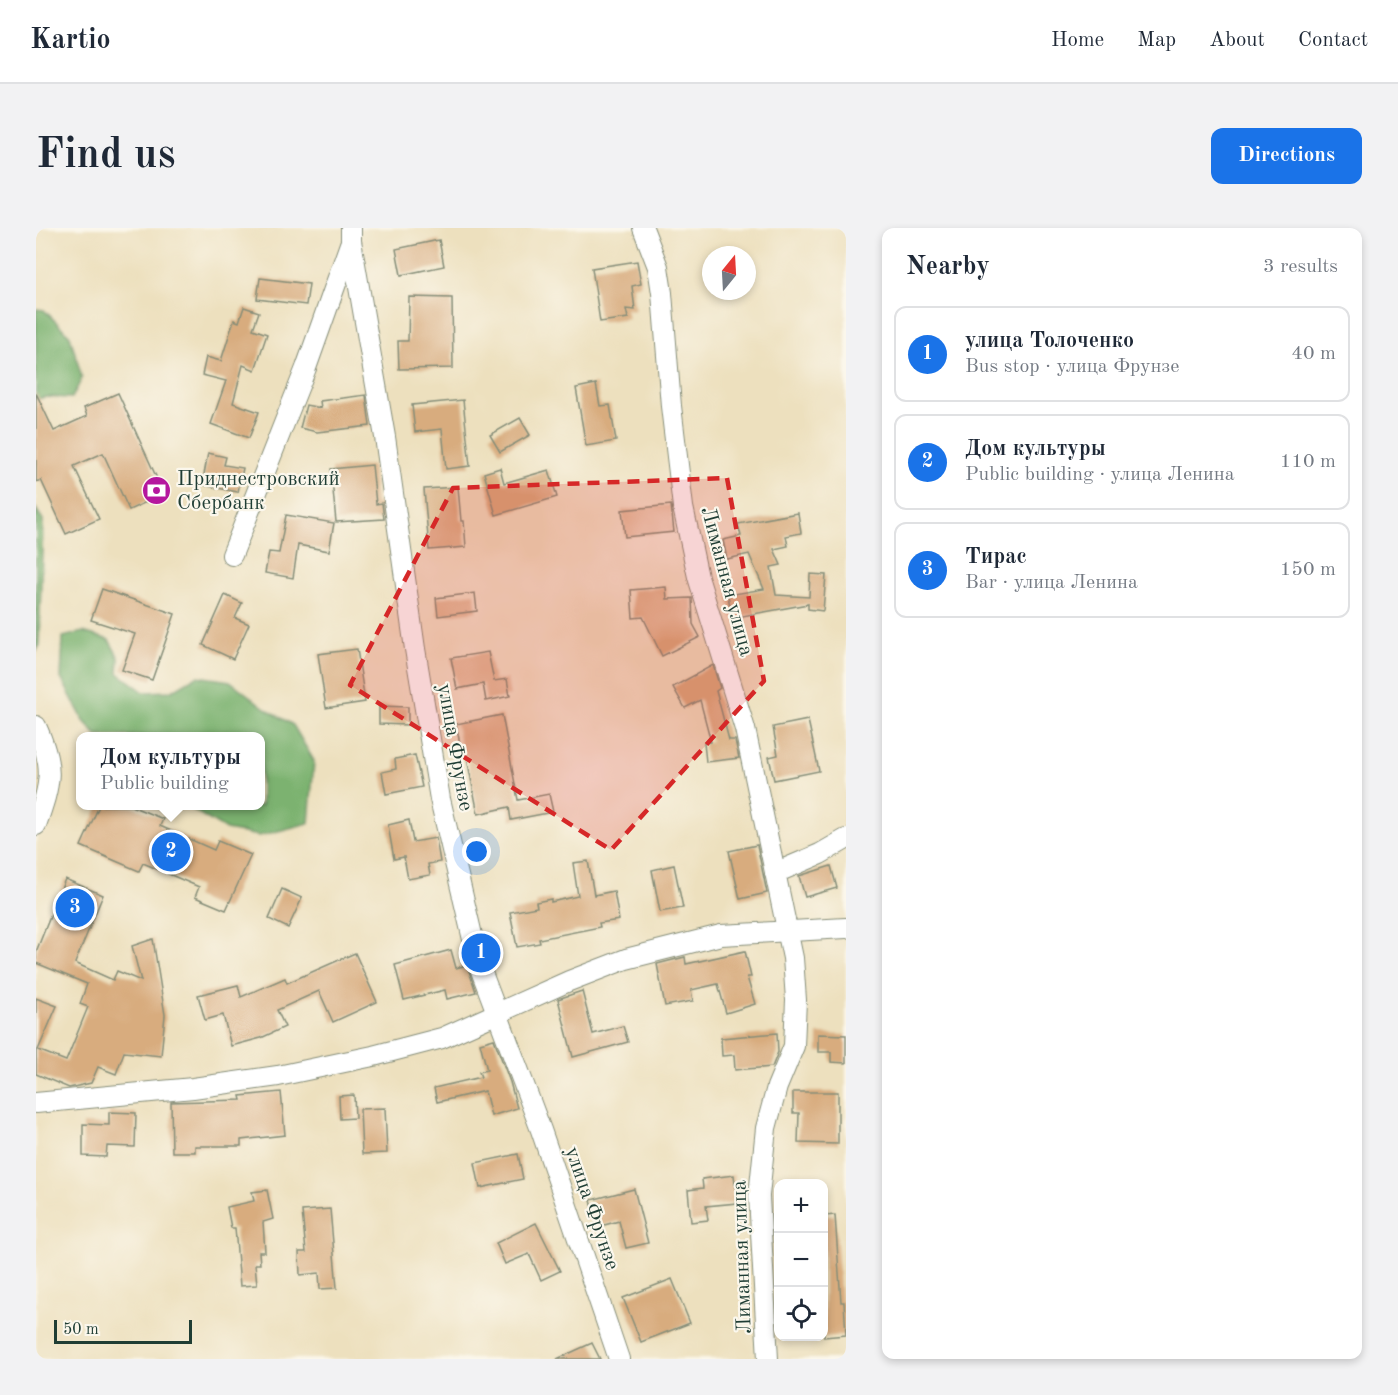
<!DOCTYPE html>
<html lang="en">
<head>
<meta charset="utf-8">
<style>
	:root { --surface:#fff; --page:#f2f2f3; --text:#1f2937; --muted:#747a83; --line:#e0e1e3; --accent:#1a73e8 }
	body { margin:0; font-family:"Old Standard TT",serif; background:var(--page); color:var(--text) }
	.controls { position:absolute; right:18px; bottom:18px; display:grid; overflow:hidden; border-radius:12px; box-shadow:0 3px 9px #0003 }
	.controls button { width:54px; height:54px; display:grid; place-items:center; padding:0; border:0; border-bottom:2px solid var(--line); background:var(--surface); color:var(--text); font:30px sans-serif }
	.compass { position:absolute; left:666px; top:18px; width:54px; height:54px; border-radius:50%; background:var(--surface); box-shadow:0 3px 9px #0003; rotate:18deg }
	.scale { position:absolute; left:18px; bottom:15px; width:138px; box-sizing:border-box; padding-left:6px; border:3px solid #1f3d34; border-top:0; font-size:16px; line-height:21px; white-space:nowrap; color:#1f3d34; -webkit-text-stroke:4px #fbf7ec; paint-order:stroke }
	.you { position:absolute; left:441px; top:624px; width:21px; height:21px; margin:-15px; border:4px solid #fff; border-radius:50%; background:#1a73e8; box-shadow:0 0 0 9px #1a73e833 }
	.badge { display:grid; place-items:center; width:39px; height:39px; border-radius:50%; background:var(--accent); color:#fff; font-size:20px; font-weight:700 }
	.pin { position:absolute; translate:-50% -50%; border:3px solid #fff; box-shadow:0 2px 6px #0006 }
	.popup { position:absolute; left:40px; top:504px; width:189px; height:78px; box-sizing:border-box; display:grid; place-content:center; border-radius:12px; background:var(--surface); filter:drop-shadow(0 2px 4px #0005); font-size:20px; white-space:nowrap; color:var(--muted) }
	.popup b { font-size:22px; color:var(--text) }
	.popup::after { content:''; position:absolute; left:50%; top:100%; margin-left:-12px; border:12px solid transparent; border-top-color:var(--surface) }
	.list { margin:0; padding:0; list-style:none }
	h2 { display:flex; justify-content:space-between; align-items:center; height:78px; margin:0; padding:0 24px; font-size:26px }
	h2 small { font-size:20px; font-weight:400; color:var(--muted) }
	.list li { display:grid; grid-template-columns:39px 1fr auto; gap:18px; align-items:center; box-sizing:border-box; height:96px; margin:0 12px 12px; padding:0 12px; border:2px solid var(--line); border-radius:12px }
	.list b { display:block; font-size:22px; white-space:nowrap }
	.list p { margin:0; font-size:20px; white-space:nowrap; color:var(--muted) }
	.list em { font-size:20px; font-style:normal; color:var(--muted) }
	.icon { flex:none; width:33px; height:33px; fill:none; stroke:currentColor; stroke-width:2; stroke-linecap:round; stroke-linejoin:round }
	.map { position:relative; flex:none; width:810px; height:1131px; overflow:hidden; border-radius:12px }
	header { display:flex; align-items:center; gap:36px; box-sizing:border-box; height:84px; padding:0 30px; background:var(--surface); border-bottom:2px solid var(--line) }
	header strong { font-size:28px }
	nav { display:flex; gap:33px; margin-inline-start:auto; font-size:21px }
	.intro { display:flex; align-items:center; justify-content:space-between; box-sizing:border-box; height:144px; padding:0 36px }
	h1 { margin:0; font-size:42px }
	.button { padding:15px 27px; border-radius:12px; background:var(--accent); color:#fff; font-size:21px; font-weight:700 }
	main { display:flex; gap:36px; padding:0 36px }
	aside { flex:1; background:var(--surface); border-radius:12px; box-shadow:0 3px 9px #0003 }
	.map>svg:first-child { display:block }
</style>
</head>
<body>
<header>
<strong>Kartio</strong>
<nav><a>Home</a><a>Map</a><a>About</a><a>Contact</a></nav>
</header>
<div class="intro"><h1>Find us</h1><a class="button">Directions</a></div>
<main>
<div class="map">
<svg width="810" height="1131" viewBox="0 0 810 1131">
	<rect width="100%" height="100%" fill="#fbf7ec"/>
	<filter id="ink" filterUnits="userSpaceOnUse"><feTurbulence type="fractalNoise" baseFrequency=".0167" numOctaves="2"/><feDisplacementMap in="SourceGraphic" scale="12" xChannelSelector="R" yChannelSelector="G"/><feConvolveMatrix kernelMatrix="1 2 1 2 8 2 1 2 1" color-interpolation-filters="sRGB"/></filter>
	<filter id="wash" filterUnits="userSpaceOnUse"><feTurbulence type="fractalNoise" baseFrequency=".008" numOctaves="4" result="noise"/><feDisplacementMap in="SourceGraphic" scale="24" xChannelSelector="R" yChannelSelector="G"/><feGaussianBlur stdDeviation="1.35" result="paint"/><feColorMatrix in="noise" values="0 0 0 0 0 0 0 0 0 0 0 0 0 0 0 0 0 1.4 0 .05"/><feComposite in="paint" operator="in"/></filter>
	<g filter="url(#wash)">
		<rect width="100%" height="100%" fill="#ede0be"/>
		<g fill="#7bb270" stroke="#4d7852" stroke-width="1.5">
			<polygon points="0,81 8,82 34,108 46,150 36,170 10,169 0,171"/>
			<polygon points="0,281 7,292 3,417 0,422"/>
			<polygon points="47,404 73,412 83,430 82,445 108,464 136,463 161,448 194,453 229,480 257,497 278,533 273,595 223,608 190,602 151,578 225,578 225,508 61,508 48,493 25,450 27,409"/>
		</g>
		<g id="blocks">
			<g fill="#d8ac7e">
				<polygon points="403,12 408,38 365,47 360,21"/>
				<polygon points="601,33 605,56 596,58 599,82 590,81 592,90 564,94 556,40"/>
				<polygon points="224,50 273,56 270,77 221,71"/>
				<polygon points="373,69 416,70 417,140 363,141 362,113 372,113"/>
				<polygon points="208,79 223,84 217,101 231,106 219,142 207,137 197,175 223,184 213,210 175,196 190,153 166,147 170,129 185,133 198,92 203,94"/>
				<polygon points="560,156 564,178 574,177 580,213 550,218 540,160"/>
				<polygon points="0,165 18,203 51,188 48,180 82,165 128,266 93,282 67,225 38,238 63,291 30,306 5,252 0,254"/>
				<polygon points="330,167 334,198 281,204 264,200 270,177 285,180 284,173"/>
				<polygon points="427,172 434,238 410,241 406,201 379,204 376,177"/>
				<polygon points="484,190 494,207 464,224 454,207"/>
				<polygon points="172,225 190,229 188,237 207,240 202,264 166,257"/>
				<polygon points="336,237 340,276 346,275 348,291 300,294 295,241"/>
				<polygon points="464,240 468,255 513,242 521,269 460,287 448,245"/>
				<polygon points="422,259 425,293 428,293 430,319 393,322 388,261"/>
				<polygon points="635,277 638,304 589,309 586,282"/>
				<polygon points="762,285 765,305 750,308 752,318 738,321 745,337 735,339 740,367 773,369 774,346 790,347 787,383 772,381 772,376 696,390 692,367 728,361 713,326 691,331 687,312 705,308 702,296"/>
				<polygon points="250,287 298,295 293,323 262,317 257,350 229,345 233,324 243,325"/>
				<polygon points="630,359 631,371 656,370 657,396 664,409 626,428 607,389 597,390 595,362"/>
				<polygon points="66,361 139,386 116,452 86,442 99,406 55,392"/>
				<polygon points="439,365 441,383 402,388 400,370"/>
				<polygon points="189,367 206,375 199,390 213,396 197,431 167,417"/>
				<polygon points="321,421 329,474 290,480 282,426"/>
				<polygon points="452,424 458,453 471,451 474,468 450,473 447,456 421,461 415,430"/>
				<polygon points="677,437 684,460 680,463 693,512 699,512 703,530 670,534 668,515 675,514 664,472 649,480 637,459"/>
				<polygon points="343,478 372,479 372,497 343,496"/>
				<polygon points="466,487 482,572 513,566 517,584 475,592 473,579 442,586 430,525 426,526 420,496"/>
				<polygon points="772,492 783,543 738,552 733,529 742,527 737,499"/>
				<polygon points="379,527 386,559 350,566 346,544 360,541 359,531"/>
				<polygon points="63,578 95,578 127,591 124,598 178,622 182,613 215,627 190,682 159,669 163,659 107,635 103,643 45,618"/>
				<polygon points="373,592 377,614 400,610 404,634 392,636 394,647 372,651 368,629 358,631 352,597"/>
				<polygon points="721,617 731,665 704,671 693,623"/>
				<polygon points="552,633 558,667 578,663 583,692 563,695 564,699 503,711 504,715 481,719 474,684 501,679 500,674 515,671 515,674 542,668 537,635"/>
				<polygon points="638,637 647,680 624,684 616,642"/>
				<polygon points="795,638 801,660 769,669 763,648"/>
				<polygon points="29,651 67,667 39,735 77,752 81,743 105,753 96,718 117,711 129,787 125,828 88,824 80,846 62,839 55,855 33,860 0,846 0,770 21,778 2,822 30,833 52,779 44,776 51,756 0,735 0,724"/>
				<polygon points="246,661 266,670 252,700 233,691"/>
				<polygon points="415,722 420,740 431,737 440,764 411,771 409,762 368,772 359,737"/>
				<polygon points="709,723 715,749 711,749 719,776 690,785 682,756 655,762 657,773 629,778 621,736 649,729 650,736"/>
				<polygon points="319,725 341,774 297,794 283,763 241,782 249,799 225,810 195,818 187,787 169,792 162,767 202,757 205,769 249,750 251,755"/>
				<polygon points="546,763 557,806 587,798 592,814 537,829 522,771"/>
				<polygon points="741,805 742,824 736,839 699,842 698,827 686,828 685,810"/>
				<polygon points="782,806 810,807 810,835 795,834 795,824 782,824"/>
				<polygon points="458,811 474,854 481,880 455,888 449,863 401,874 398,860 445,849 443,844 451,842 444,815"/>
				<polygon points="245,864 249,907 205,912 205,918 159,918 159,924 136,924 135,874 205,872 204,868"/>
				<polygon points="757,864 802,864 802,916 762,915 763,885 757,885"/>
				<polygon points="318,867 319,890 304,891 303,868"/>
				<polygon points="349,880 351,925 326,926 324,881"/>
				<polygon points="73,884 100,885 99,919 71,918 70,929 47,928 47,896 73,897"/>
				<polygon points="482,926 487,951 444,960 439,935"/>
				<polygon points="698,947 701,975 670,978 672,992 655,994 652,962 667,960 666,951"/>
				<polygon points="598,961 612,1015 590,1020 583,993 561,999 555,972"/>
				<polygon points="231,962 237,991 227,994 229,1024 223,1024 224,1036 219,1036 221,1057 204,1058 199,1000 195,1000 191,979 218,973 216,964"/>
				<polygon points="294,981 301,1060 284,1061 283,1045 264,1047 263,1024 270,1024 266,983"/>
				<polygon points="799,987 805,1074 808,1074 810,1107 788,1109 788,988"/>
				<polygon points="500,995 524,1043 505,1052 493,1026 469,1036 460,1015"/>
				<polygon points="636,1051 654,1095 605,1114 587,1070"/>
				<polygon points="556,1115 564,1131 521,1131"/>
			</g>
		</g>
	</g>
	<g filter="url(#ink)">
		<use href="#blocks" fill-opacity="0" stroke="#868e79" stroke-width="1.5"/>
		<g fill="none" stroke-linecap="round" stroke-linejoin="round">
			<defs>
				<g id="minor">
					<polyline points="315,0 315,13 349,209 379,421 404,571 443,737 505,902 583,1131"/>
					<polyline points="607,0 622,39 626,65 635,178 647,279 662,349 709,501 757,730 760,772 758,818 741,859 730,900 723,968 732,1131"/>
					<polyline points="196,327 270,140 314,16"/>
					<path d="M0,498C19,540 15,554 0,597"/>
					<polyline points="739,645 784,626 810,611"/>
					<polyline points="0,875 157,860 242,848 337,828 406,810 533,753 590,731 685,707 810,700"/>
				</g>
			</defs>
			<use href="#minor" stroke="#868e79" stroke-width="22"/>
			<use href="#minor" stroke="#fff" stroke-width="20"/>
		</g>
	</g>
	<path fill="#d62828" fill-opacity="0.2" stroke="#d62828" stroke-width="4.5" stroke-dasharray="12 8" stroke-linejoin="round" d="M691,250L728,453L575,622L314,457L417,260Z"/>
	<defs>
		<symbol id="bank-disc" viewBox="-11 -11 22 22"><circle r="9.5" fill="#b5179e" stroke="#fbf7ec"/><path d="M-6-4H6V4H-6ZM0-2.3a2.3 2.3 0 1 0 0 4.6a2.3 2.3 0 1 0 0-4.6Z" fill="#fff"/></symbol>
	</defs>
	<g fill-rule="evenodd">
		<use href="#bank-disc" x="104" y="246" width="33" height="33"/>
	</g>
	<g text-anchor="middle" stroke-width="4.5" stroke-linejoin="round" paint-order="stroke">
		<g font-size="21" fill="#1f3d34" stroke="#fbf7ec" text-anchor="start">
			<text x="141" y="257">Приднестровский<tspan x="141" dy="24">Сбербанк</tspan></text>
		</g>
		<g font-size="21" fill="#1f3d34" stroke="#fbf7ec">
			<text transform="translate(692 353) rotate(75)" y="7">Лиманная улица</text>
			<text transform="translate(420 519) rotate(80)" y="7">улица Фрунзе</text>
			<text transform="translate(557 980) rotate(71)" y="7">улица Фрунзе</text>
			<text transform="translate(705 1029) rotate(-92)" y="7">Лиманная улица</text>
		</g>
	</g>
</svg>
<div class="controls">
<button>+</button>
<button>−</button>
<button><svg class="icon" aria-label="locate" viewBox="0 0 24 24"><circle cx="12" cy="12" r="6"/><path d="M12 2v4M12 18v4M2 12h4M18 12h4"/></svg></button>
</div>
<svg class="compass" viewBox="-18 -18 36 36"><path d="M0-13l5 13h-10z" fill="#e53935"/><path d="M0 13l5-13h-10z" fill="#747a83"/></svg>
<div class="scale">50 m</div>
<div class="you"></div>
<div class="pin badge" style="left:445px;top:725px">1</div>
<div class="pin badge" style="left:135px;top:624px">2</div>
<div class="popup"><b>Дом культуры</b>Public building</div>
<div class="pin badge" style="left:39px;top:680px">3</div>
</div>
<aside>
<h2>Nearby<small>3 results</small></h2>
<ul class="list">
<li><span class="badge">1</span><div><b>улица Толоченко</b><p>Bus stop · улица Фрунзе</p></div><em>40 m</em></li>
<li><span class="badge">2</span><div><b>Дом культуры</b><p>Public building · улица Ленина</p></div><em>110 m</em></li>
<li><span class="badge">3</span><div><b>Тирас</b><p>Bar · улица Ленина</p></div><em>150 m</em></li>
</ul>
</aside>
</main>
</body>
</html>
